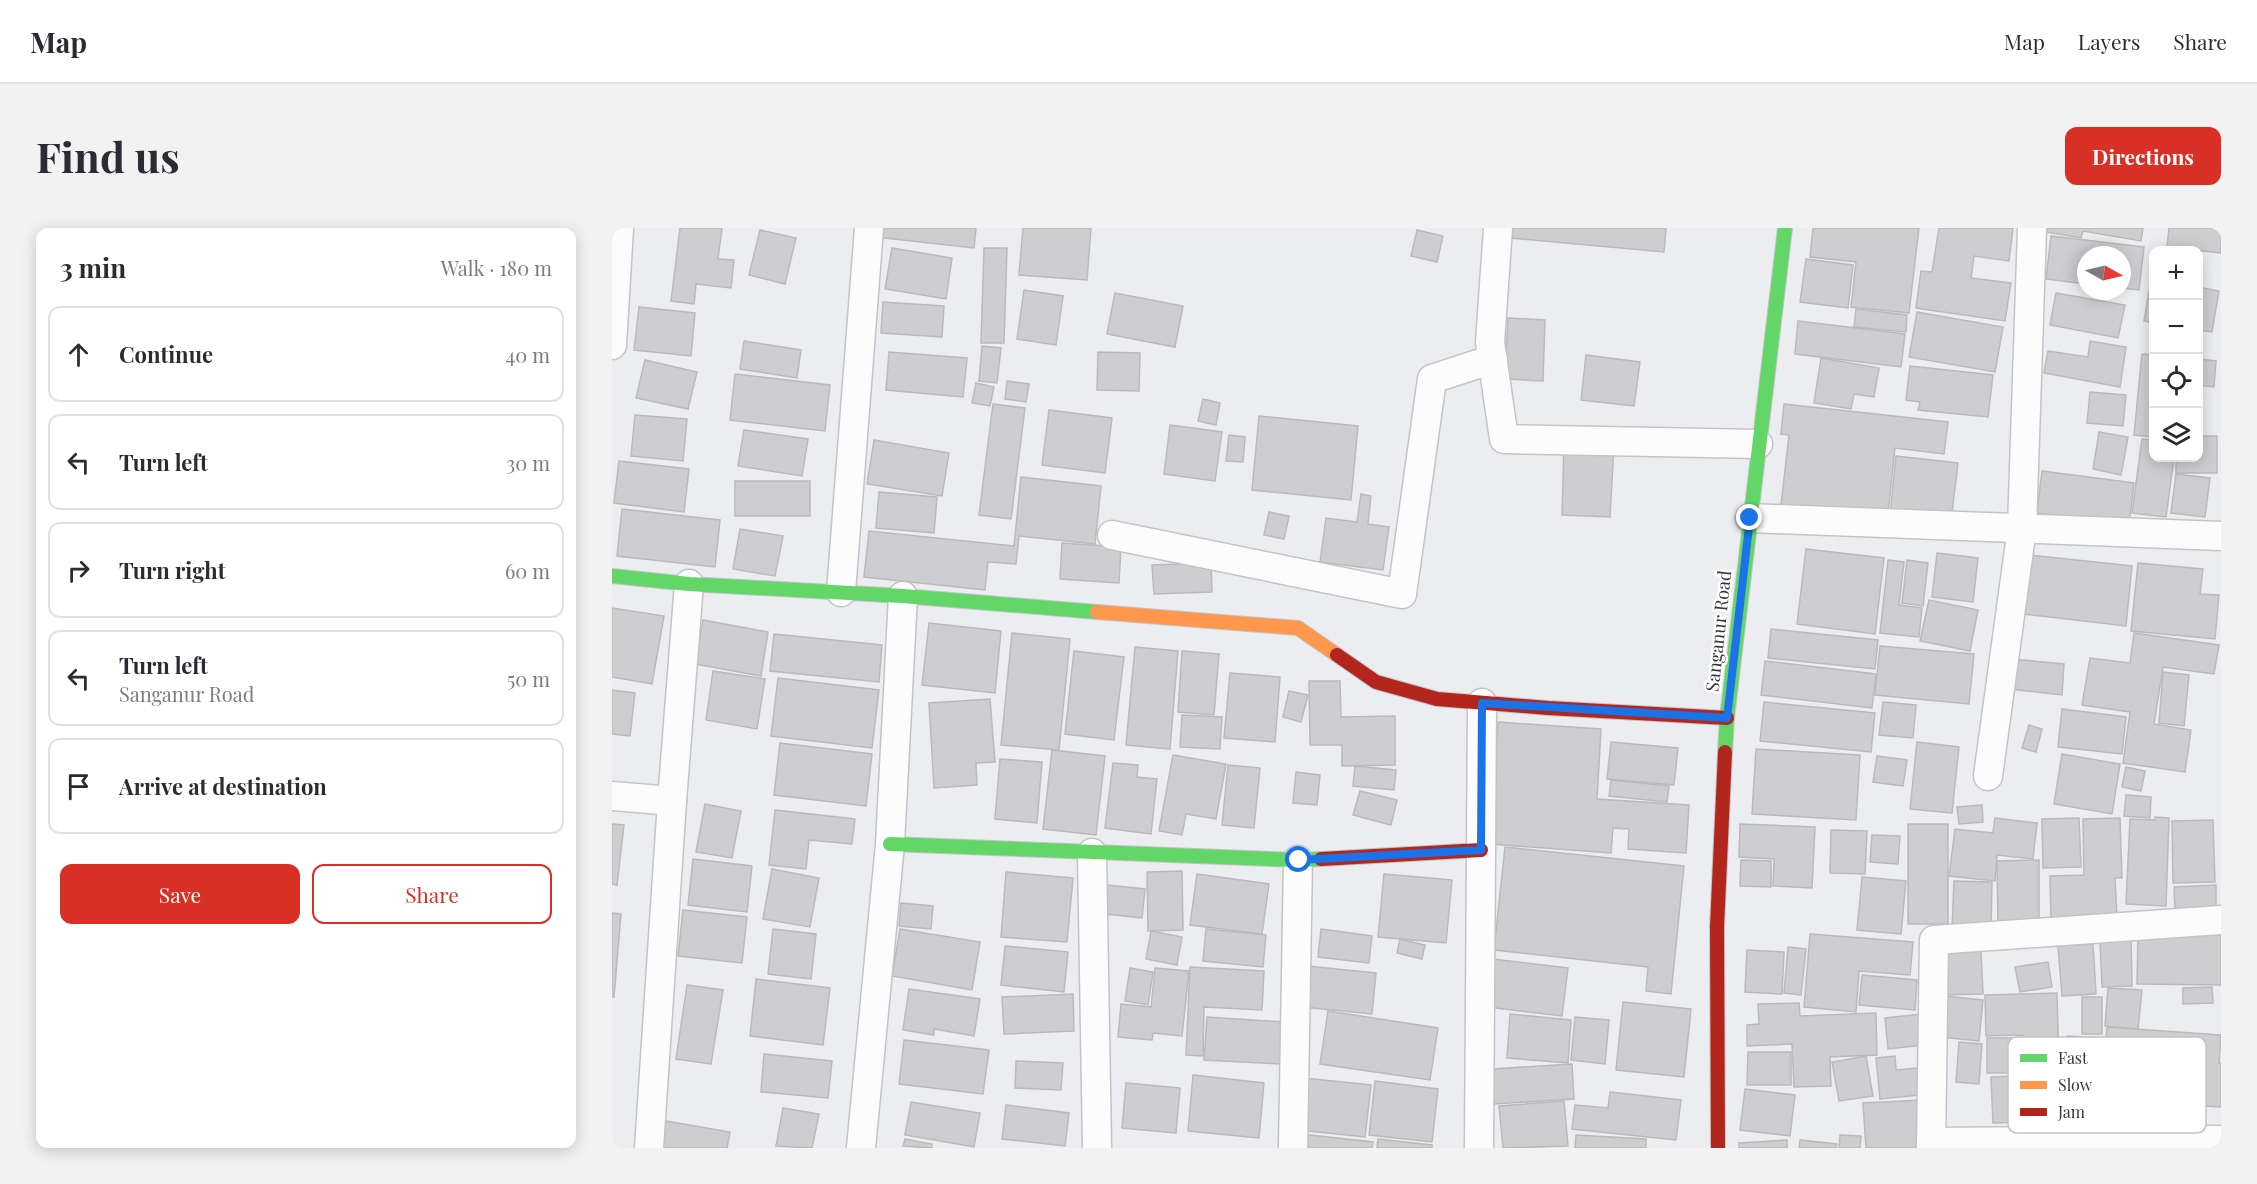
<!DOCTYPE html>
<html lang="en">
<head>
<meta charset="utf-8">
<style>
	:root { --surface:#fff; --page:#f2f2f3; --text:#2b2b33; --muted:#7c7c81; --line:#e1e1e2; --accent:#d93025 }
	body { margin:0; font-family:"Playfair Display",serif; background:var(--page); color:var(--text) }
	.controls { position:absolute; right:18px; top:18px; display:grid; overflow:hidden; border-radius:12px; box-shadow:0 3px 15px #0003 }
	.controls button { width:54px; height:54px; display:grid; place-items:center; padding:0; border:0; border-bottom:2px solid var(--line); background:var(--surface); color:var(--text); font:30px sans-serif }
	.compass { position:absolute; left:1465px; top:18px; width:54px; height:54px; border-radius:50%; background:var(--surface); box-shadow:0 3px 15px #0003; rotate:98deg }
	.stop { position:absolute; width:18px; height:18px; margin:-14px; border:4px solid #1a73e8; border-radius:50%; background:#fff }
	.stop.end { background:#1a73e8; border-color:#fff; box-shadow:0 2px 6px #0008 }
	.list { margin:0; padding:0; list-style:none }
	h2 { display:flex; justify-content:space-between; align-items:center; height:78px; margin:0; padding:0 24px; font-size:26px }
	h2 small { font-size:20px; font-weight:400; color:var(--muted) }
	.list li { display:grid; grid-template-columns:39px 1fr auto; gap:18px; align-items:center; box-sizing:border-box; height:96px; margin:0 12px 12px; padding:0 12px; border:2px solid var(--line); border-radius:12px }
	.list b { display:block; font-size:22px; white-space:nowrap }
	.list p { margin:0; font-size:20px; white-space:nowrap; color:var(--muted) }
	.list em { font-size:20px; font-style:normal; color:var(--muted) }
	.actions { display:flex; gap:12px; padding:18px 24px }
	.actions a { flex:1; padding:14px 0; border:2px solid var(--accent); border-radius:12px; text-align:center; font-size:21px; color:var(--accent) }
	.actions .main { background:var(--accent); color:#fff }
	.icon { flex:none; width:33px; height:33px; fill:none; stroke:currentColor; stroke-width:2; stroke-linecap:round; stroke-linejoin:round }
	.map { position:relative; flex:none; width:1609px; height:920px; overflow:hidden; border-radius:12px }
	header { display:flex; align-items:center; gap:36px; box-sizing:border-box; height:84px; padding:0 30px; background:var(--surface); border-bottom:2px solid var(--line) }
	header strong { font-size:28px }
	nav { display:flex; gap:33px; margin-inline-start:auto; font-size:21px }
	.intro { display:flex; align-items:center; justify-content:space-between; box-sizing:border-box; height:144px; padding:0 36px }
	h1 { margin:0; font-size:42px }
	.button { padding:15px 27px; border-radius:12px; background:var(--accent); color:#fff; font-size:21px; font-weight:700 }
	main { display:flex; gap:36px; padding:0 36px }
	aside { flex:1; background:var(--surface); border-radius:12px; box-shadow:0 3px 15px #0003 }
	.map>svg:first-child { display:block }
</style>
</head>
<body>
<header>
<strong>Map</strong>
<nav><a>Map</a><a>Layers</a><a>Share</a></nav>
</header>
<div class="intro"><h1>Find us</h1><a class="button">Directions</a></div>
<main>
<aside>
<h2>3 min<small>Walk · 180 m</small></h2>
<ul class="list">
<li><svg class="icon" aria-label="ahead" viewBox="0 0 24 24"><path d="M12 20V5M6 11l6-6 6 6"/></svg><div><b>Continue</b></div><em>40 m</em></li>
<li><svg class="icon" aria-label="left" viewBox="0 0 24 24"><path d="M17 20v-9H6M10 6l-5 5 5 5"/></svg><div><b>Turn left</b></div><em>30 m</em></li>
<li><svg class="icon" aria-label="right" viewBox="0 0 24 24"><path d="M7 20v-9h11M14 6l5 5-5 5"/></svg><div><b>Turn right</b></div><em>60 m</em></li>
<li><svg class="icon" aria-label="left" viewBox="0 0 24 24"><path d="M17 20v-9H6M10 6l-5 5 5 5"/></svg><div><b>Turn left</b><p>Sanganur Road</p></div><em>50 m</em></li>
<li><svg class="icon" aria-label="arrive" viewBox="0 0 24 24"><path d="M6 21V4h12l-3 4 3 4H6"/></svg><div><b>Arrive at destination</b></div></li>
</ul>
<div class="actions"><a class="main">Save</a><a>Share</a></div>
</aside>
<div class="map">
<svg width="1609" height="920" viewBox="0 0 1609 920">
	<rect width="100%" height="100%" fill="#ecedf1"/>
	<g fill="#cecdcf" stroke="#bab9bc" stroke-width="1.5">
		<polygon points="68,0 110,0 106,31 122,32 119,60 84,56 82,76 59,73"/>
		<polygon points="265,0 364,0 362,20 264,9"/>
		<polygon points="411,0 479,0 475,52 407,47"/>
		<polygon points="900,0 1054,0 1052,24 899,10"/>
		<polygon points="1201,0 1307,0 1297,85 1239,79 1244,34 1198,29"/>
		<polygon points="1327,0 1401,0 1397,33 1362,28 1359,50 1399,55 1393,93 1304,80 1309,43 1320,44"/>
		<polygon points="1435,0 1531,0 1529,13 1471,3 1469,10 1434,4"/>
		<polygon points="1557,0 1609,0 1609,25 1555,19"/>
		<polygon points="148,2 184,10 173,56 137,47"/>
		<polygon points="805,2 831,8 825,34 799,28"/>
		<polygon points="1439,8 1532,19 1527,62 1510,60 1510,27 1474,27 1474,56 1434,51"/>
		<polygon points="280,20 340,30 334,71 273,61"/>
		<polygon points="372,20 395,20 392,115 369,115"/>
		<polygon points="1194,31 1241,37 1236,80 1188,74"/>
		<polygon points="1539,51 1542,51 1542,95 1532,93"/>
		<polygon points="1586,59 1607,63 1600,104 1586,102"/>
		<polygon points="412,62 451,68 444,117 405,111"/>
		<polygon points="503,65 571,78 563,119 495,106"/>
		<polygon points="1444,65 1513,77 1506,110 1438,97"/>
		<polygon points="271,74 332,78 330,109 269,105"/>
		<polygon points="27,79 83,85 79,128 22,122"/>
		<polygon points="1244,81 1295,87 1294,104 1242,99"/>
		<polygon points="1305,84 1391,99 1383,144 1297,129"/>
		<polygon points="896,90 933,92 931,153 893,151"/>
		<polygon points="1186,93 1293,106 1289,139 1183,126"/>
		<polygon points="132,113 189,122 185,150 128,141"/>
		<polygon points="1478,113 1514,119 1508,159 1432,145 1436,123 1476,129"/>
		<polygon points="370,118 389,120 385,155 367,153"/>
		<polygon points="277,124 355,130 351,169 274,162"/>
		<polygon points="486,124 528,125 527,163 485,162"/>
		<polygon points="1530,126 1542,127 1542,209 1522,207"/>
		<polygon points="974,127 1028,134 1022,178 969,172"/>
		<polygon points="1209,130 1267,140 1262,169 1242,166 1239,181 1202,175"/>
		<polygon points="1586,131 1604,133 1602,159 1586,157"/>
		<polygon points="33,132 85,144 76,181 24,170"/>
		<polygon points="1298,138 1381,147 1376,189 1306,182 1308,174 1294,172"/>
		<polygon points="123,146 218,157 213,203 118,192"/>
		<polygon points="395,153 417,156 414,174 393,171"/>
		<polygon points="364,155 382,159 378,178 360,175"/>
		<polygon points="1478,164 1514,167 1511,198 1475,195"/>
		<polygon points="591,171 608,175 604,197 586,193"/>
		<polygon points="1586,172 1590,173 1588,199 1586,199"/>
		<polygon points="381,176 413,180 399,291 367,287"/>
		<polygon points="1172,176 1336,194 1332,226 1283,220 1276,285 1169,277 1177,207 1169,206"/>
		<polygon points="437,182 500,190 493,245 430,237"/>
		<polygon points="23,187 75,191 71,233 19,228"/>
		<polygon points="647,188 746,198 739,272 640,262"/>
		<polygon points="558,197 610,204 603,253 552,246"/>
		<polygon points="132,202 196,211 190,248 126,238"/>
		<polygon points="1487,204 1516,209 1509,247 1481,241"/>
		<polygon points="617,207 633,209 631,234 614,233"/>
		<polygon points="1586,208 1605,208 1605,245 1564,245 1564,230 1586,230"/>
		<polygon points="1530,211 1542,212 1542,230 1562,230 1554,289 1520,285"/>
		<polygon points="262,212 337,225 330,268 255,256"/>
		<polygon points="952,217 1002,218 998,289 950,287"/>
		<polygon points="1284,228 1346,235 1339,293 1278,287"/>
		<polygon points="7,233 77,241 72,284 2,275"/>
		<polygon points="1430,243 1522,255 1517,296 1425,285"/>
		<polygon points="1564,246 1598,250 1593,289 1559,285"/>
		<polygon points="409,249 489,258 483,316 407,308 404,336 376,334 373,362 252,349 257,303 402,318"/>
		<rect x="123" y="253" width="75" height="35"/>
		<polygon points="267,264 325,269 322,305 264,300"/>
		<polygon points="749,266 759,268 756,296 777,299 771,342 708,334 714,290 745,294"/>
		<polygon points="10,281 108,292 103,339 5,328"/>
		<polygon points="657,284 677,288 672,311 652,307"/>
		<polygon points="128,301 171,308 163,348 121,341"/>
		<polygon points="450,315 509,319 507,355 448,351"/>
		<polygon points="1194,321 1272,330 1263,406 1185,396"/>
		<polygon points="1325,325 1366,330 1361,374 1320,369"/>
		<polygon points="1409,326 1520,338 1514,398 1402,385"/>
		<polygon points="1276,332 1292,334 1287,377 1310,380 1307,409 1268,405"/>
		<polygon points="1295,332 1316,335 1311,378 1290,375"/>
		<polygon points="599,335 600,364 542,366 540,337"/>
		<polygon points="1526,335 1591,341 1588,366 1607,367 1603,411 1519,403"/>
		<polygon points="1317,372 1366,382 1358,423 1308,413"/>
		<polygon points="0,380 52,388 40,456 0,449"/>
		<polygon points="91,392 156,404 149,448 83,436"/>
		<polygon points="317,395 389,403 383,465 310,457"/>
		<polygon points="1159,401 1266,412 1263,441 1156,430"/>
		<polygon points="400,405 458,411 447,522 389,517"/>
		<polygon points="1522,405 1607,417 1602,446 1551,439 1542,496 1579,502 1573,544 1511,535 1518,484 1470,477 1478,430 1518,435"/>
		<polygon points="162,406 270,417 267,454 158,443"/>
		<polygon points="1268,418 1362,426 1357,476 1263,467"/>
		<polygon points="523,419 566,423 558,521 514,517"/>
		<polygon points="462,423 512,429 502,512 453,506"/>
		<polygon points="570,423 607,426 602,487 566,484"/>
		<polygon points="1400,431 1452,436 1450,467 1397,461"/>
		<polygon points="1153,433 1264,446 1260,480 1149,467"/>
		<polygon points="101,443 153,451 145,501 94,492"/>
		<polygon points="1551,444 1577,447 1572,498 1547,495"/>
		<polygon points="618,445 668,449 663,514 612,510"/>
		<polygon points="166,450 267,462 260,520 159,508"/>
		<polygon points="697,453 728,453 729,489 783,488 783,537 730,538 730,517 698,517"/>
		<polygon points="0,462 23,465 18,508 0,506"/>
		<polygon points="677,463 696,467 689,494 671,489"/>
		<polygon points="378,471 383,534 364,535 365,557 322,560 317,475"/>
		<polygon points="1152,474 1263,485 1259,524 1148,513"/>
		<polygon points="1271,474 1304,477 1301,510 1267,507"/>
		<polygon points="1450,481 1514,489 1510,526 1446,519"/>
		<polygon points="570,487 610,489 608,521 568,519"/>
		<polygon points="886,494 989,501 985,571 1077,577 1074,625 1016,621 1017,601 1001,600 999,625 878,616"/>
		<polygon points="1417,497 1430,501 1424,524 1410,520"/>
		<polygon points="999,514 1066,520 1062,557 995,551"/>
		<polygon points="1305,514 1347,519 1340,585 1298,581"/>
		<polygon points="168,515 260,526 254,578 162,567"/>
		<polygon points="1144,521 1248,527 1244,592 1140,586"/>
		<polygon points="440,522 493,528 484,607 431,601"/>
		<polygon points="1450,526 1508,536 1500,586 1442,576"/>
		<polygon points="561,527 614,536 604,591 574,586 570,607 547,603"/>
		<polygon points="1265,528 1295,532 1291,558 1261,554"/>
		<polygon points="388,531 430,534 425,595 383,591"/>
		<polygon points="501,535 526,537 525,549 545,551 539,606 493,600"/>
		<polygon points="616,537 648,540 642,600 610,597"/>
		<polygon points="743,538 784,542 782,562 741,558"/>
		<polygon points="1514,539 1533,543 1529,563 1510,559"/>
		<polygon points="684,544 708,547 705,577 681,575"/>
		<polygon points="999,552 1057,558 1055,574 997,568"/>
		<polygon points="748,563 785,572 779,597 741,587"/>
		<polygon points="1514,567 1539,569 1538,590 1512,588"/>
		<polygon points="93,576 129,583 120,630 84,624"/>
		<polygon points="1370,577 1371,594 1347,596 1345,579"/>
		<polygon points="163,582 243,591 240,616 197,612 194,641 157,637"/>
		<polygon points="1543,589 1557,590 1554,678 1514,676 1518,591 1543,592"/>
		<polygon points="1383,590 1425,595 1421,631 1385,627 1383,653 1337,648 1343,601 1381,605"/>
		<polygon points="1467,590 1469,639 1431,640 1430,591"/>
		<polygon points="1508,590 1510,650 1503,650 1505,690 1439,692 1438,648 1472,647 1471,591"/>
		<polygon points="1601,592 1603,654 1561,655 1560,593"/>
		<polygon points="0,596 12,597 5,657 0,656"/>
		<polygon points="1128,596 1203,599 1200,660 1161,658 1162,631 1127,629"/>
		<rect x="1296" y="596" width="40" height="100"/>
		<polygon points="1219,602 1255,603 1253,646 1218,645"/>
		<polygon points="1260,607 1288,608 1286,636 1258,634"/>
		<polygon points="893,619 1072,638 1059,766 1034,763 1036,739 882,722"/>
		<polygon points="81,631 140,638 135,684 76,677"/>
		<polygon points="1129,632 1159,633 1159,659 1128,658"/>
		<polygon points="1427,632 1427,696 1386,697 1385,633"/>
		<polygon points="160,641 207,650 198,699 151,691"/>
		<polygon points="570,643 571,702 536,703 535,644"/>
		<polygon points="394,644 461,650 455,714 389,709"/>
		<polygon points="585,646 657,656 650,706 578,697"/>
		<polygon points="772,646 840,652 834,715 766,709"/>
		<polygon points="1250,649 1294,653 1289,706 1245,702"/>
		<polygon points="1342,653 1380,654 1379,702 1340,700"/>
		<polygon points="495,657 533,661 530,690 493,686"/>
		<polygon points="1604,657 1604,681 1563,682 1562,659"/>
		<polygon points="289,675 321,678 319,701 287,698"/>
		<polygon points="71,682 135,689 130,735 66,728"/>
		<polygon points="0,685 9,686 2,769 0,769"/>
		<polygon points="161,701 204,706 199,751 156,746"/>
		<polygon points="288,701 368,714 360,762 280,748"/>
		<polygon points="594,701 654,707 651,739 591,733"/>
		<polygon points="709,701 760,708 757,735 706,729"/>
		<polygon points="539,703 570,709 565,737 534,731"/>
		<polygon points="1198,706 1301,714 1298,747 1247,743 1244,784 1192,779"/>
		<polygon points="1526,706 1609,707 1609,757 1525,756"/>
		<polygon points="1519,710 1520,758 1490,759 1488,712"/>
		<polygon points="788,711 813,717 810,731 785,725"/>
		<polygon points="1481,716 1484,766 1450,768 1446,718"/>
		<polygon points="393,718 456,724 452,764 389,757"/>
		<polygon points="1176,719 1194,721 1189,767 1172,765"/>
		<polygon points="1135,722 1172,724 1170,766 1133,764"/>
		<polygon points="1369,723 1371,766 1328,767 1326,724"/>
		<polygon points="881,731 956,740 950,788 876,779"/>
		<polygon points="1436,734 1440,759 1408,764 1403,739"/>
		<polygon points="695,738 764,745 760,786 691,779"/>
		<polygon points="578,739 652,743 650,782 592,779 591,828 574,827"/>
		<polygon points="518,740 541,744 536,777 513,773"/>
		<polygon points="543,740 577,743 570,808 541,805 540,812 506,809 509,776 539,779"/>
		<polygon points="1250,747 1305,752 1303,782 1247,777"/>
		<polygon points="144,751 218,760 211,817 138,808"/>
		<polygon points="75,757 111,762 99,836 64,831"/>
		<polygon points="1600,759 1601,775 1571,776 1571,760"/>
		<polygon points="1496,760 1530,762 1526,801 1493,798"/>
		<polygon points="297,761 368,771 362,808 322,801 322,807 291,802"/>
		<polygon points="1445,765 1448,873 1413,874 1411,807 1374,808 1373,767"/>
		<polygon points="461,766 462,803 392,806 390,769"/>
		<polygon points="1332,768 1371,772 1367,813 1328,809"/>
		<rect x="1470" y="769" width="20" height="37"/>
		<polygon points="1011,774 1079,781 1072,849 1004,842"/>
		<polygon points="1187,775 1188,788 1264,785 1265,827 1218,829 1219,858 1182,859 1180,816 1135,818 1135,797 1147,796 1146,776"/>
		<polygon points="716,783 826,800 818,852 708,836"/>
		<polygon points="898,786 959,792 956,835 895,830"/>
		<polygon points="1309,786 1312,817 1276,821 1273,790"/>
		<polygon points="595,789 672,794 669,836 592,832"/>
		<polygon points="963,789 997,792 993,836 959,832"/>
		<polygon points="1495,799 1609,807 1607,835 1609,835 1609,879 1574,877 1575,867 1538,864 1541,830 1493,827"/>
		<polygon points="1455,808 1492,810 1489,844 1451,840"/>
		<rect x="1375" y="810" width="33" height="35"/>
		<polygon points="292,812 377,822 371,866 287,856"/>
		<polygon points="1347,814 1370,816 1367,856 1344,854"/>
		<polygon points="1136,824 1179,824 1179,857 1135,857"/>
		<polygon points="152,826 220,833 216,870 149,864"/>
		<polygon points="1254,828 1261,868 1227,873 1220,834"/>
		<polygon points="1283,828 1284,842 1316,839 1318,866 1268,871 1264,830"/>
		<polygon points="404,833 451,835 449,862 403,860"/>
		<polygon points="960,836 962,871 882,876 880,841"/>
		<polygon points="581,847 652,855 647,910 576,903"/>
		<polygon points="1410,848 1412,894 1381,895 1379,849"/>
		<polygon points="692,850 759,857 753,909 687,902"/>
		<polygon points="763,853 826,861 820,914 757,907"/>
		<polygon points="514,855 568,860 564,905 510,900"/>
		<polygon points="1133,861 1183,867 1178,908 1128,902"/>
		<polygon points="998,864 1069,872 1064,912 960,901 963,877 996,880"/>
		<polygon points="1310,872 1312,920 1254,920 1251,875"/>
		<polygon points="952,873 956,918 891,920 887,878"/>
		<polygon points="299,874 368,885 362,919 293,907"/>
		<polygon points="394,877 457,885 453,918 390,911"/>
		<polygon points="171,880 207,886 200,920 164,918"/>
		<polygon points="54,893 118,904 115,920 50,920"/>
		<polygon points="689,906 761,914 760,920 687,920"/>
		<polygon points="964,907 1034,911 1034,920 963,920"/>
		<polygon points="1228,907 1249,908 1248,920 1227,920"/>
		<polygon points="293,911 320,916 320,920 291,918"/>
		<polygon points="766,911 820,917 820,920 765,920"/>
		<polygon points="1175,912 1175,920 1127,920 1127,915"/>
		<polygon points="1188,912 1225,916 1224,920 1187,920"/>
	</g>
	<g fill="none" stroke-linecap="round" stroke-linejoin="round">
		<defs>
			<g id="street">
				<polyline points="886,0 878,114 892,211 1146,216"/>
				<polyline points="0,117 7,0"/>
				<polyline points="1138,290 1609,308"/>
				<polyline points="500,307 790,366 820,151 881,131"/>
				<polyline points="229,364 257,0"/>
				<polyline points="1376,548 1410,300 1420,0"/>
				<polyline points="0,568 60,573"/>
				<polyline points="480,625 485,920"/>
				<polyline points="1319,914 1609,912"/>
				<polyline points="37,920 60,573 77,356"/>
				<polyline points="249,920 278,616 291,368"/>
				<polyline points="681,920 686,632"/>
				<polyline points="867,920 870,475"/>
				<polyline points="1319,920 1322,712 1609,692"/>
			</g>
			<g id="fast">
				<polyline points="0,348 77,356 291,368 485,384"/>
				<polyline points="1113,524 1115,490 1173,0"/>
				<path d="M278,616C414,622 550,626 686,632L709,631"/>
			</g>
			<polyline id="slow" points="485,384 686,400 725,427"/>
			<g id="jam">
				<polyline points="725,427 764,454 825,471 936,480 1115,490"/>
				<polyline points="709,631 869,622"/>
				<polyline points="1106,920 1105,699 1113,524"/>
			</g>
		</defs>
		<use href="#street" stroke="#c3c4c7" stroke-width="31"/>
		<use href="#fast" stroke="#c3c4c7" stroke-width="16"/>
		<use href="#slow" stroke="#c3c4c7" stroke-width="16"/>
		<use href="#jam" stroke="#c3c4c7" stroke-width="16"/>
		<use href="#street" stroke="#fcfcfd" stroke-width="28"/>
		<use href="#fast" stroke="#63d668" stroke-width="14"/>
		<use href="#slow" stroke="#ff974d" stroke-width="14"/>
		<use href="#jam" stroke="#b3261e" stroke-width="14"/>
	</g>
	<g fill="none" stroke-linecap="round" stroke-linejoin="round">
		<polyline stroke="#1a73e8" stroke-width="8" points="687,632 869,622 870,475 1115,490 1138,290"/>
	</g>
	<g text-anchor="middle" stroke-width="5" stroke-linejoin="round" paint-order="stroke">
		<g font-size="18" fill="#363639" stroke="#fff">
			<text transform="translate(1107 403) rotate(-84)" y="6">Sanganur Road</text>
		</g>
	</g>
	<rect x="1396" y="809" width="198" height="96" rx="9" fill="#fff" stroke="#c3c3c4" stroke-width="1.5"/>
	<rect x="1408" y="826" width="27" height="8" fill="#63d668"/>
	<rect x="1408" y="853" width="27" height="8" fill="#ff974d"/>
	<rect x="1408" y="880" width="27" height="8" fill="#b3261e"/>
	<g font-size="16" fill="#363639">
		<text x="1446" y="836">Fast</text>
		<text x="1446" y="863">Slow</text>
		<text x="1446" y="890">Jam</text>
	</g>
</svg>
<div class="controls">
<button>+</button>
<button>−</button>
<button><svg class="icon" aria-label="locate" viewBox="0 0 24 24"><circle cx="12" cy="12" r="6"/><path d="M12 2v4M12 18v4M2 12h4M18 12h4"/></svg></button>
<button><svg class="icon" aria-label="layers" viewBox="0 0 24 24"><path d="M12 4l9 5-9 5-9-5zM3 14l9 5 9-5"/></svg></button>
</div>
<svg class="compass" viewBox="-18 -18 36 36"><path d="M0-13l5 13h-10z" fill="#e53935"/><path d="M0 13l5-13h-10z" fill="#7c7c81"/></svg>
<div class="stop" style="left:687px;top:632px"></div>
<div class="stop end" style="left:1138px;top:290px"></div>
</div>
</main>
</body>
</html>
